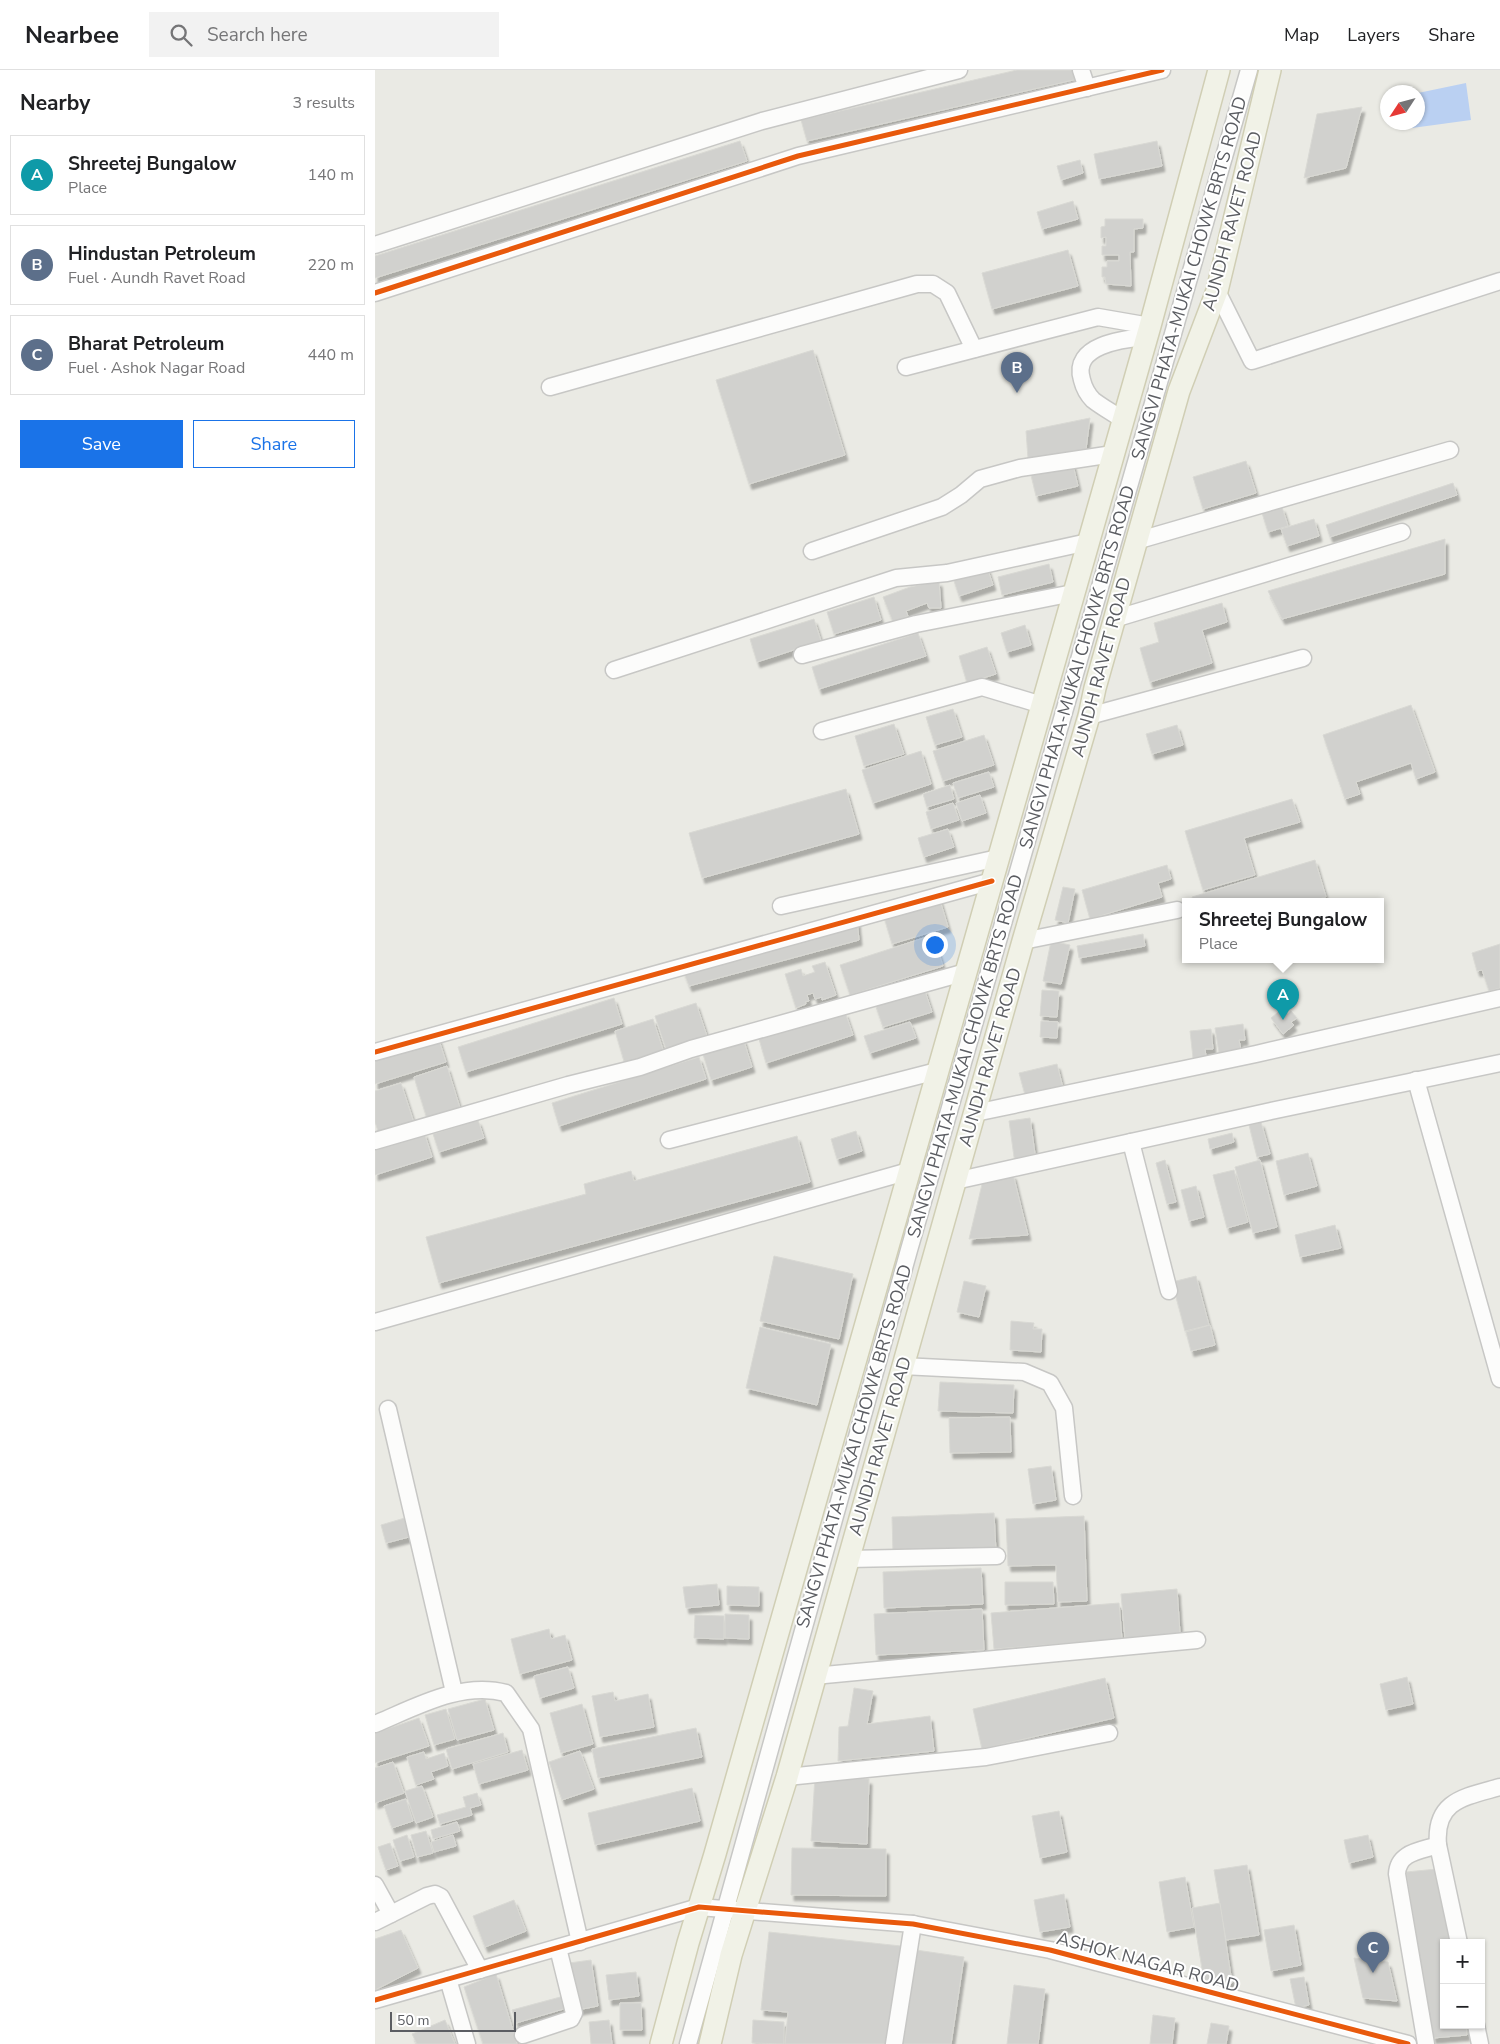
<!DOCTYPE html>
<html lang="en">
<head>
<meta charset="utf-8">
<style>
	:root { --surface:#fff; --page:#f2f2f2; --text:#202124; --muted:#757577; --line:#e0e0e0; --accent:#1a73e8 }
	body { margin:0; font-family:"Nunito Sans",sans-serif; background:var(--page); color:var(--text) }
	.controls { position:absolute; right:15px; bottom:15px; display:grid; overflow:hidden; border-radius:0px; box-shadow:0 1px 4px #0004 }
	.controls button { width:45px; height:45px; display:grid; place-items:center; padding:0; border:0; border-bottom:1px solid var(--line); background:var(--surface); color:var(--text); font:25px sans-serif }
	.compass { position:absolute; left:1005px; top:15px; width:45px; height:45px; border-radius:50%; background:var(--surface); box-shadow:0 1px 4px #0004; rotate:234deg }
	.scale { position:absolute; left:15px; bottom:12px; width:126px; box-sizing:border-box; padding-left:5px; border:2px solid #5b5d62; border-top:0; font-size:14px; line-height:18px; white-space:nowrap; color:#5b5d62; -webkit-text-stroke:4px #fff; paint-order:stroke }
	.you { position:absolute; left:559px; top:874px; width:18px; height:18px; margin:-12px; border:4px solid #fff; border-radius:50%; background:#1a73e8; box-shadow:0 0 0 8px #1a73e833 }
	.badge { display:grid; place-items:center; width:32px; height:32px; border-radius:50%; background:var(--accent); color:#fff; font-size:16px; font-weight:700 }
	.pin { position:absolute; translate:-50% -41px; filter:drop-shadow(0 1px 2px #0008) }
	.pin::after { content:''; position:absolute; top:26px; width:18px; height:15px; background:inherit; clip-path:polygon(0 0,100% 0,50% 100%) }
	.popup { position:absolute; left:807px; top:828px; width:202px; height:65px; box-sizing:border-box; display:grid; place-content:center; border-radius:0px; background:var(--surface); filter:drop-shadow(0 1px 4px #0005); font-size:16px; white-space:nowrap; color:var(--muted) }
	.popup b { font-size:19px; color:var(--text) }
	.popup::after { content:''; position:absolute; left:50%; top:100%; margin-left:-10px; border:10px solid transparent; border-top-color:var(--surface) }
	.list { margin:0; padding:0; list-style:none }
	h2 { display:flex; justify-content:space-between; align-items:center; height:65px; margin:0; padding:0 20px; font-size:21px }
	h2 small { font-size:16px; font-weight:400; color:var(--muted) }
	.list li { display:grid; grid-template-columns:32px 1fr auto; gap:15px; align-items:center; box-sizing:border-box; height:80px; margin:0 10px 10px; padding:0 10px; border:1px solid var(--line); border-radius:0px }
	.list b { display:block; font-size:19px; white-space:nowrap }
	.list p { margin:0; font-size:16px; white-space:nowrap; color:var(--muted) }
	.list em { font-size:16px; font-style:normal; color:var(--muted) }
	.actions { display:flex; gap:10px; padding:15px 20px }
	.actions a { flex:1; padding:11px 0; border:1px solid var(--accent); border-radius:0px; text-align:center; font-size:18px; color:var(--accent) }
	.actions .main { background:var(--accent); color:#fff }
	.icon { flex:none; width:28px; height:28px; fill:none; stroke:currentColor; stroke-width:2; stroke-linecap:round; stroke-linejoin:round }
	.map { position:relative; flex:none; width:1125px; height:1974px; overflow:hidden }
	header { display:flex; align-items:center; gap:30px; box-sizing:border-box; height:70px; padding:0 25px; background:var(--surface); border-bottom:1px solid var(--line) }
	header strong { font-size:24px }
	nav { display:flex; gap:28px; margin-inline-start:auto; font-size:18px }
	.search { width:350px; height:45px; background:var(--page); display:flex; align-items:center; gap:12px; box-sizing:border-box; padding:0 18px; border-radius:0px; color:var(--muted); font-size:19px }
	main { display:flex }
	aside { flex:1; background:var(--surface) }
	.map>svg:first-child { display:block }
</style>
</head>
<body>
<header>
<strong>Nearbee</strong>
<div class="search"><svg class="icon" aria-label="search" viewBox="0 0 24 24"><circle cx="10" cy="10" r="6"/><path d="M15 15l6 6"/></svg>Search here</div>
<nav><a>Map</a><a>Layers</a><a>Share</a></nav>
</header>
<main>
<aside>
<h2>Nearby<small>3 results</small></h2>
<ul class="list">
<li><span class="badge" style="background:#0f9aa8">A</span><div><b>Shreetej Bungalow</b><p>Place</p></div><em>140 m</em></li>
<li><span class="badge" style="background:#5c6f8a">B</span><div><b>Hindustan Petroleum</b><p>Fuel · Aundh Ravet Road</p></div><em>220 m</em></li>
<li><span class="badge" style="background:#5c6f8a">C</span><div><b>Bharat Petroleum</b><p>Fuel · Ashok Nagar Road</p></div><em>440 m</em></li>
</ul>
<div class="actions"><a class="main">Save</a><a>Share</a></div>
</aside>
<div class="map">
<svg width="1125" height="1974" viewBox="0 0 1125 1974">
	<defs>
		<filter id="shadow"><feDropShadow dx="3" dy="5.5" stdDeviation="1" flood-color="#0004"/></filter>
	</defs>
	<rect width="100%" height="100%" fill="#eaeae4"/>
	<polygon fill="#bad0f2" points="1091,13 1096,50 1037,58 1036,53 1042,52 1043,23"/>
	<g fill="#d1d1ce" stroke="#d9d9d4" filter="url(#shadow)">
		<polygon points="642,0 698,0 703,9 432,71 426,50"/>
		<polygon points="987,37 971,98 929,108 942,44"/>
		<polygon points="365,71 372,91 0,208 0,186"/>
		<polygon points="782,71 787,96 724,109 719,84"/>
		<polygon points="705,90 708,103 686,110 682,96"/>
		<polygon points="698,131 703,149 667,159 662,142"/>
		<polygon points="730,149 768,149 768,158 759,159 759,182 755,182 756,216 731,214 730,207 727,207 727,197 732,197 732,191 744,191 744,185 727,185 727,176 731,176 731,167 726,168 726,157 730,156"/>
		<polygon points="693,180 703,216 617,239 607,203"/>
		<polygon points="438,280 470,385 374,414 341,310"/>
		<polygon points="715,348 711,379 653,389 651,361"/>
		<polygon points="697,391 703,416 661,426 655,401"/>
		<polygon points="871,391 881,423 828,439 818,407"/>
		<polygon points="1078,413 1082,425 955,467 951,455"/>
		<polygon points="907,437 913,456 893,462 887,443"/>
		<polygon points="939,449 944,466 912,476 906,459"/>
		<polygon points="1070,469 1070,504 907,549 893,521"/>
		<polygon points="674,494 678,512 627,525 623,507"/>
		<polygon points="612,497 618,515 584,526 578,508"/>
		<polygon points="564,511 566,538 554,538 552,533 531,541 533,546 518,552 508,527 535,517"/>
		<polygon points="499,527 506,550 459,564 452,542"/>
		<polygon points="847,533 852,552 827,560 837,593 775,612 765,578 784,572 779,553"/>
		<polygon points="439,549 446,571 382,592 375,569"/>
		<polygon points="650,555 656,575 632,582 626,563"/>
		<polygon points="543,563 551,586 444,619 437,597"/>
		<polygon points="612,577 621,604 592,613 584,586"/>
		<polygon points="1036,635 1060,702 1041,709 1036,693 981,712 985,724 970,729 948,665"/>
		<polygon points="578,639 587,667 560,675 551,647"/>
		<polygon points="519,654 529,684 489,696 480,666"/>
		<polygon points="802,655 808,675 777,684 771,664"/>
		<polygon points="609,665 619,695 568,711 558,681"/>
		<polygon points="546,681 556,714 498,733 487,700"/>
		<polygon points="614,702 619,717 583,728 578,713"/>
		<polygon points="575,715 579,729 552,737 548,724"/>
		<polygon points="471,719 484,764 327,808 314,763"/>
		<polygon points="605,725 611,743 587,751 581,733"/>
		<polygon points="917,729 925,752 869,768 880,805 828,820 810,761"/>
		<polygon points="578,733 584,750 556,759 551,742"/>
		<polygon points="573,759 579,777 549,787 543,768"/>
		<polygon points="940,790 951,827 936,831 818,831 817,827"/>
		<polygon points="792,795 796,809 783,813 787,827 715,849 707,820"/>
		<polygon points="688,817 700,819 693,853 680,850"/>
		<polygon points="564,827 573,857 517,874 508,844"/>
		<polygon points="482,850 484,870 314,916 307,898"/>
		<polygon points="768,864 770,876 704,888 702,876"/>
		<polygon points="558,865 568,896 475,925 465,895"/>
		<polygon points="676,871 695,875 686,914 668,911"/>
		<polygon points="1125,874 1125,918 1114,921 1107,900 1102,901 1097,883"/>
		<polygon points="450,892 461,925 447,930 447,927 440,929 438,923 432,925 434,931 430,932 431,934 421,938 410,904 426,899 428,906 440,902 437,896"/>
		<polygon points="549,918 557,942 508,957 500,934"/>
		<polygon points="667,920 684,921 682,947 665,946"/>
		<polygon points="239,928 247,954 91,1002 83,977"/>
		<polygon points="321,933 333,969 292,982 280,946"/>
		<polygon points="908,938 913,944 916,941 922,948 916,952 919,955 908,964 896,948"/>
		<polygon points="470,942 478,965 391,993 384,969"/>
		<polygon points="278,949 290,986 251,998 240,961"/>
		<polygon points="666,951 683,952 682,968 665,967"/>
		<polygon points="535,952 541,968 495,983 489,966"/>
		<polygon points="868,954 870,970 864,970 866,980 844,983 840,958"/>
		<polygon points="836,959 838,979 830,979 831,986 818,988 815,961"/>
		<polygon points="63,967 71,992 0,1014 0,987"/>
		<polygon points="368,968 377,997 336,1010 327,981"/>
		<polygon points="324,987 331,1009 184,1056 177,1033"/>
		<polygon points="682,994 689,1022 652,1032 644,1003"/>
		<polygon points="72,996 85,1038 52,1049 39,1007"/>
		<polygon points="26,1013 39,1053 4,1064 0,1052 0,1021"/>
		<polygon points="655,1048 661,1091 640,1094 634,1051"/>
		<polygon points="103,1050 109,1068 64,1082 58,1064"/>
		<polygon points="886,1052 895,1084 882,1087 874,1055"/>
		<polygon points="481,1061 487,1081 462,1089 456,1069"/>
		<polygon points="49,1062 57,1087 0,1105 0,1078"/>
		<polygon points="857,1063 859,1072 835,1079 833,1069"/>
		<polygon points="422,1066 435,1112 64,1213 51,1167 211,1124 209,1114 256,1101 259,1111"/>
		<polygon points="933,1083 942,1116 909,1125 901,1091"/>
		<polygon points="790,1090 801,1132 792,1134 781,1093"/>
		<polygon points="885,1090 902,1157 878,1163 860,1097"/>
		<polygon points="859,1100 873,1152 852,1158 838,1105"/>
		<polygon points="638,1104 653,1165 594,1169 608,1110 619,1112 619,1108"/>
		<polygon points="821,1116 829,1147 814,1151 806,1120"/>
		<polygon points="960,1155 966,1178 925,1187 920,1165"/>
		<polygon points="399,1186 478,1204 464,1269 385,1251"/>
		<polygon points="821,1206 834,1255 810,1261 797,1212"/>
		<polygon points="589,1211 611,1216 604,1247 582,1242"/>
		<polygon points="636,1251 659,1253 658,1259 667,1259 666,1282 635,1280"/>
		<polygon points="835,1255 840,1275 816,1281 811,1262"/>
		<polygon points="385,1257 456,1274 442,1335 371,1318"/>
		<polygon points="565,1312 639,1315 638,1343 563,1341"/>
		<polygon points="635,1347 636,1382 575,1383 574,1348"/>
		<polygon points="676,1396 681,1430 658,1434 653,1399"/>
		<polygon points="619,1443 621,1482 518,1485 517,1447"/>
		<polygon points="709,1446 712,1531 683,1532 681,1495 633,1496 631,1449"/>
		<polygon points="33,1447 38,1466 11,1473 6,1455"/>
		<polygon points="606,1498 608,1534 509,1538 508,1502"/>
		<polygon points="630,1512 678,1512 679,1534 630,1535"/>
		<polygon points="342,1514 344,1535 311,1538 308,1517"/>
		<polygon points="352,1516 384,1517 384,1536 352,1535"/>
		<polygon points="802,1519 805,1563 750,1568 746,1524"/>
		<polygon points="744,1533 747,1569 619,1579 616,1543"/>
		<polygon points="607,1539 609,1580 501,1585 499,1544"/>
		<polygon points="350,1544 374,1545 374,1569 350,1568"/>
		<polygon points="320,1545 349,1546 349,1569 319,1568"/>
		<polygon points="174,1559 176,1569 190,1565 197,1590 145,1604 136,1569"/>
		<polygon points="193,1597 199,1618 165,1628 159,1606"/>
		<polygon points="1032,1607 1038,1634 1011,1640 1005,1614"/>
		<polygon points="730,1608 739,1648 607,1679 598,1639"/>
		<polygon points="479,1618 498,1621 492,1654 555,1646 559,1681 463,1691 464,1657 473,1656"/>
		<polygon points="238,1622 240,1631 273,1624 279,1657 225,1667 217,1626"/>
		<polygon points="110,1629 119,1660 82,1670 73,1639"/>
		<polygon points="207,1634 218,1674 186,1683 175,1643"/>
		<polygon points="71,1639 80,1669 59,1675 50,1645"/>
		<polygon points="44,1648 54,1676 0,1693 0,1663"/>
		<polygon points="321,1658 327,1687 223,1708 217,1679"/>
		<polygon points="128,1663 133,1682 77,1699 71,1679"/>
		<polygon points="147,1680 153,1700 104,1714 98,1694"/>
		<polygon points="205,1681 219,1719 187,1730 174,1692"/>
		<polygon points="49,1682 51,1689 69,1683 73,1696 56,1702 59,1709 41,1715 32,1687"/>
		<polygon points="18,1692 29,1723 0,1733 0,1698"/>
		<polygon points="440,1706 494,1709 492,1774 436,1771"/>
		<polygon points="47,1716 58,1747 41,1753 30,1721"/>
		<polygon points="317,1718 325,1751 220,1775 213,1743"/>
		<polygon points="102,1723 106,1735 95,1738 97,1745 65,1754 62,1745 91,1737 88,1727"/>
		<polygon points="31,1729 38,1751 17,1758 9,1736"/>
		<polygon points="684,1741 692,1782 665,1788 657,1746"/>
		<polygon points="82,1752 85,1761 58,1769 56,1760"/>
		<polygon points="51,1761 58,1783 42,1787 36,1765"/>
		<polygon points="32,1765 39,1787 25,1791 18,1770"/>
		<polygon points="78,1765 81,1776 59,1782 56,1772"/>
		<polygon points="993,1765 998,1787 974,1793 969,1770"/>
		<polygon points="15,1773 23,1796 11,1800 3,1777"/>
		<polygon points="417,1778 511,1779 511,1826 416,1825"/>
		<polygon points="872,1795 884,1865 851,1870 839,1800"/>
		<polygon points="1062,1799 1075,1873 1069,1873 1069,1955 1091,1955 1092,1965 1058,1968 1031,1802"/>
		<polygon points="810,1807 819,1857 792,1862 784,1812"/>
		<polygon points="689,1824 695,1857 665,1862 659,1830"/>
		<polygon points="139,1830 151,1861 110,1877 98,1846"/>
		<polygon points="845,1833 857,1913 830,1917 817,1838"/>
		<polygon points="919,1855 926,1895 896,1901 889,1860"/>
		<polygon points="26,1860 43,1898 0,1920 0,1869"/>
		<polygon points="394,1862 526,1876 516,1974 410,1974 413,1942 386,1940"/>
		<polygon points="541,1880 589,1887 576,1974 527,1974"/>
		<polygon points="979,1888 1013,1892 1022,1931 988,1928"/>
		<polygon points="216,1890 223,1936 202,1940 194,1893"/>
		<polygon points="261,1902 264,1926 234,1930 231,1905"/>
		<polygon points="121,1904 142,1974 108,1974 89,1917"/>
		<polygon points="929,1907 934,1935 921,1938 915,1909"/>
		<polygon points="639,1915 670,1919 663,1974 632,1974"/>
		<polygon points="189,1926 192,1938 141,1953 137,1940"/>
		<polygon points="245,1933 266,1933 267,1960 245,1960"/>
		<polygon points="778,1945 800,1948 797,1974 775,1974"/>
		<polygon points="70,1950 80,1974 42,1974 37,1964"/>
		<polygon points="234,1950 237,1974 216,1974 214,1952"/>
		<polygon points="378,1950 409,1952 409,1974 377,1973"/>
		<polygon points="836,1953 854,1956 851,1974 832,1974"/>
	</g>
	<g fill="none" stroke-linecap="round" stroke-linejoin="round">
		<defs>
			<g id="minor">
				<polyline points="706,0 712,18"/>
				<polyline points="0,175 387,51 584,0"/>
				<polyline points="842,221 877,291 1125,211"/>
				<polyline points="0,223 423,86 787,0"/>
				<polyline points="531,297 723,247 775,256"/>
				<polyline points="175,317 542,214 558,214 572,223 599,279"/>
				<path d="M748,350C738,343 727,337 718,330C712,324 709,318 707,310C696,275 748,269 771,267"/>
				<polyline points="761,471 1075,380"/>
				<polyline points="437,481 567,437 586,425 605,409 645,398 738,384"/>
				<polyline points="739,549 1027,462"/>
				<polyline points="427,585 541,554 698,523"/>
				<polyline points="239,600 521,508 572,503 713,472"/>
				<polyline points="714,646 928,588"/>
				<polyline points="447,661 607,617 667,635"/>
				<polyline points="406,836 623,788"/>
				<polyline points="648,871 802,840"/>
				<polyline points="0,982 617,811"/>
				<polyline points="1041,1010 1125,1309"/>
				<polyline points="600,1043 881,984 1125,928"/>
				<polyline points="294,1070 562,1001"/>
				<polyline points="0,1071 193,1015 265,997 316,979 591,902"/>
				<polyline points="756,1072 794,1221"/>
				<polyline points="580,1111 896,1041 1125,993"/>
				<polyline points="0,1252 534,1101"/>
				<polyline points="527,1296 649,1302 675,1313 689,1338 698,1426"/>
				<polyline points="13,1339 79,1622"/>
				<polyline points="473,1489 622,1486"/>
				<polyline points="439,1606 822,1570"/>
				<path d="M0,1654C41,1637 86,1611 131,1623L156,1659L205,1872"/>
				<polyline points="412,1707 611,1687 734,1663"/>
				<polyline points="0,1815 16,1844"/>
				<polyline points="0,1852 52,1826 60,1824 66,1827 105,1900"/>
				<path d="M1084,1873L1063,1775C1059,1730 1090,1727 1125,1717"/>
				<polyline points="73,1909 92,1974"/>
				<polyline points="0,1930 324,1837 538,1854 675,1880 1033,1974"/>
				<polyline points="1101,1955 1105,1974"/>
				<polyline points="148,1965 196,1949 199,1943 183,1878"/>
				<polyline points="313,1974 534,1180 874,0"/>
				<polyline points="519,1974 538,1854"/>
				<path d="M1051,1974L1022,1804C1023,1782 1045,1781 1063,1775"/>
			</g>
			<g id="major">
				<polyline points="286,1974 313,1873 340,1784 775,256 844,0"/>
				<polyline points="335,1974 356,1885 412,1707 648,871 714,646 720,618 804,321 842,221 895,0"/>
			</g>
		</defs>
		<use href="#minor" stroke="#c7c7c5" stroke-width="19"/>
		<use href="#major" stroke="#d0ceb4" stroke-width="24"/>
		<use href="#minor" stroke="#fcfcfb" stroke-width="16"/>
		<use href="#major" stroke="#f1f2e7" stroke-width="21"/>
		<defs>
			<g id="cycleway">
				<polyline points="0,223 423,86 787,0"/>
				<polyline points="0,982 617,811"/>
				<polyline points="0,1930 324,1837 538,1854 675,1880 1033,1974"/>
			</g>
		</defs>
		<use href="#cycleway" stroke="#fff" stroke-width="8"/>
		<use href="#cycleway" stroke="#e8590c" stroke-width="5"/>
	</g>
	<g text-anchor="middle" stroke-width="4" stroke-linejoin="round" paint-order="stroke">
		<g font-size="18" fill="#5b5d62" stroke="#fff">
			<text transform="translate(857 151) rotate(-75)" y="6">AUNDH RAVET ROAD</text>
			<text transform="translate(814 208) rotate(-74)" y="6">SANGVI PHATA-MUKAI CHOWK BRTS ROAD</text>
			<text transform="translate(702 597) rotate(-74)" y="6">SANGVI PHATA-MUKAI CHOWK BRTS ROAD</text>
			<text transform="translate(726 597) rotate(-75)" y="6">AUNDH RAVET ROAD</text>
			<text transform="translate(590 986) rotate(-74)" y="6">SANGVI PHATA-MUKAI CHOWK BRTS ROAD</text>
			<text transform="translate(615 987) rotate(-74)" y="6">AUNDH RAVET ROAD</text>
			<text transform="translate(479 1376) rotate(-74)" y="6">SANGVI PHATA-MUKAI CHOWK BRTS ROAD</text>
			<text transform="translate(505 1376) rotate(-74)" y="6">AUNDH RAVET ROAD</text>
			<text transform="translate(773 1892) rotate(15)" y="6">ASHOK NAGAR ROAD</text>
		</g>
	</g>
</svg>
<div class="controls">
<button>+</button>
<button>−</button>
</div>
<svg class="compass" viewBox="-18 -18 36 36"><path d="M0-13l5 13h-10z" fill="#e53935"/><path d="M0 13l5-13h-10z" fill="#757577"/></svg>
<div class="scale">50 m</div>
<div class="you"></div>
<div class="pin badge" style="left:908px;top:950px;background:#0f9aa8">A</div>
<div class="popup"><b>Shreetej Bungalow</b>Place</div>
<div class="pin badge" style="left:642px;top:323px;background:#5c6f8a">B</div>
<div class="pin badge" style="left:998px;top:1903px;background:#5c6f8a">C</div>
</div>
</main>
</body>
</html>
